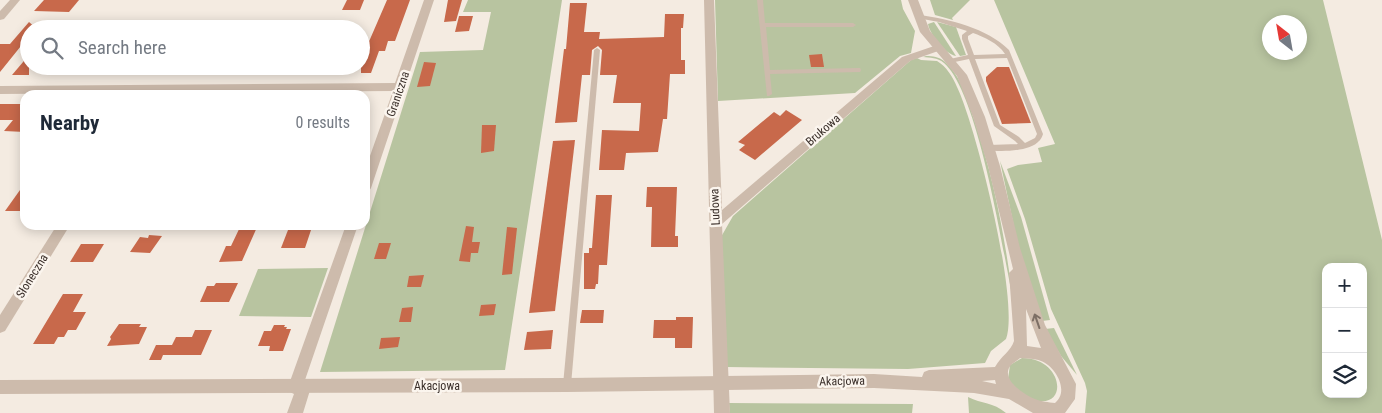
<!DOCTYPE html>
<html lang="en">
<head>
<meta charset="utf-8">
<style>
	:root { --surface:#fff; --page:#f6f6f7; --text:#1f2937; --muted:#747a83; --line:#e0e1e3 }
	body { margin:0; font-family:"Roboto Condensed",sans-serif; background:var(--page); color:var(--text) }
	.controls { position:absolute; right:15px; bottom:15px; display:grid; overflow:hidden; border-radius:10px; box-shadow:0 2px 12px #0003 }
	.controls button { width:45px; height:45px; display:grid; place-items:center; padding:0; border:0; border-bottom:1px solid var(--line); background:var(--surface); color:var(--text); font:25px sans-serif }
	.compass { position:absolute; left:1262px; top:15px; width:45px; height:45px; border-radius:50%; background:var(--surface); box-shadow:0 2px 12px #0003; rotate:329deg }
	.list { margin:0; padding:0; list-style:none }
	h2 { display:flex; justify-content:space-between; align-items:center; height:65px; margin:0; padding:0 20px; font-size:21px }
	h2 small { font-size:16px; font-weight:400; color:var(--muted) }
	.icon { flex:none; width:28px; height:28px; fill:none; stroke:currentColor; stroke-width:2; stroke-linecap:round; stroke-linejoin:round }
	.map { position:relative; flex:none; width:1382px; height:413px; overflow:hidden }
	.search { position:absolute; background:var(--surface); box-shadow:0 2px 12px #0003; left:20px; top:20px; width:350px; height:55px; display:flex; align-items:center; gap:12px; box-sizing:border-box; padding:0 18px; border-radius:28px; color:var(--muted); font-size:19px }
	.panel { position:absolute; background:var(--surface); box-shadow:0 2px 12px #0003; left:20px; top:90px; width:350px; height:140px; border-radius:15px }
	.map>svg:first-child { display:block }
</style>
</head>
<body>
<div class="map">
<svg width="1382" height="413" viewBox="0 0 1382 413">
	<rect width="100%" height="100%" fill="#f4ebe1"/>
	<g fill="#b8c4a0" fill-rule="evenodd">
		<polygon points="468,0 562,0 505,370 320,372 420,52 483,50 491,12 463,12"/>
		<polygon points="715,0 901,0 903,9 915,31 911,53 900,56 855,93 718,101"/>
		<polygon points="930,0 970,0 952,18 953,20 935,15"/>
		<path d="M994,0H1323L1382,240V413H1085L1087,391L1085,383L1051,309L1025,219L1007,169L1018,165L1042,162L1038,148L1055,144ZM1270,22H1300V52H1270ZM1326,267H1363V394H1326Z"/>
		<path d="M934,22L956,56C945,54 930,35 928,24Z"/>
		<polygon points="937,22 956,27 966,55 960,56"/>
		<path d="M926,56C933,56 939,57 944,61C961,75 967,99 974,119C994,178 1005,238 1013,299C1002,248 979,94 944,63C937,57 930,58 923,57Z"/>
		<path d="M917,58L921,60L937,61C946,66 953,77 957,87C976,126 1020,302 1006,339L991,351L985,363L908,369L726,367L721,237L733,216L911,60Z"/>
		<polygon points="1000,161 1021,217 1050,320 1042,321 1020,255"/>
		<polygon points="328,268 311,317 239,316 258,269"/>
		<polygon points="1054,328 1077,375 1061,356 1045,329"/>
		<path d="M1022,358C1064,358 1069,410 1034,400C1031,400 1026,399 1023,397C1017,393 1012,384 1008,379L1010,365Z"/>
		<path d="M968,397C982,404 993,402 1006,413H969Z"/>
		<polygon points="729,403 913,404 912,413 730,413"/>
	</g>
	<g fill="#c8694b">
		<polygon points="44,0 79,0 69,12 34,11"/>
		<polygon points="347,0 364,0 360,10 342,10"/>
		<polygon points="387,0 410,0 395,41 388,41 385,51 379,51 371,73 361,73 361,60"/>
		<polygon points="448,0 462,0 456,21 444,22"/>
		<polygon points="570,3 587,3 584,32 600,32 599,39 664,37 665,14 684,14 683,28 681,28 681,60 685,60 685,74 670,74 667,119 663,119 658,152 626,153 624,170 599,170 602,130 639,131 641,103 613,103 617,75 600,75 602,50 598,46 592,50 590,75 582,75 577,122 555,123 564,49 566,49"/>
		<polygon points="459,16 473,16 469,31 455,32"/>
		<polygon points="29,22 36,28 29,29 29,36 0,72 0,44 10,44"/>
		<polygon points="822,54 824,67 811,67 809,55"/>
		<polygon points="29,55 29,75 12,75"/>
		<polygon points="424,62 436,63 430,86 417,87"/>
		<polygon points="997,67 1009,67 1031,123 1002,124 986,81 986,77"/>
		<polygon points="0,104 25,104 25,132 4,131 13,120 0,120"/>
		<polygon points="786,110 802,120 755,160 739,150 745,145 738,142 774,112 780,116"/>
		<polygon points="482,125 496,125 494,151 481,153"/>
		<polygon points="575,140 555,311 529,313 553,141"/>
		<polygon points="25,183 25,211 5,211"/>
		<polygon points="647,187 677,187 675,236 678,236 678,247 651,247 652,207 646,207"/>
		<polygon points="596,195 612,195 607,265 599,265 598,284 596,284 595,289 584,289 584,253 589,253 589,248 592,248"/>
		<polygon points="241,225 258,225 242,261 219,262 226,246 231,246"/>
		<polygon points="466,226 474,227 472,242 480,242 478,253 471,253 470,262 459,261"/>
		<polygon points="507,227 517,228 512,274 502,275"/>
		<polygon points="288,230 311,230 305,248 281,248"/>
		<polygon points="149,235 162,236 150,253 130,252 140,237 148,238"/>
		<polygon points="379,243 391,243 386,259 374,259"/>
		<polygon points="81,244 104,244 93,262 70,262"/>
		<polygon points="424,275 421,287 407,287 409,276"/>
		<polygon points="216,283 238,283 229,302 200,302 207,286 214,286"/>
		<polygon points="63,294 83,294 73,312 86,312 76,330 68,330 64,337 58,337 54,344 33,344"/>
		<polygon points="496,304 494,315 479,316 481,305"/>
		<polygon points="413,307 411,322 399,322 402,308"/>
		<polygon points="582,310 604,310 603,323 580,323"/>
		<polygon points="676,317 693,317 692,348 675,348 675,338 653,338 654,320 676,320"/>
		<polygon points="119,324 141,324 139,327 147,327 139,344 107,346 111,339 110,337"/>
		<polygon points="274,325 285,325 284,327 287,327 286,329 291,329 283,351 269,351 270,346 258,346 264,331 271,331"/>
		<polygon points="195,330 212,330 201,355 163,355 161,360 149,360 156,345 172,345 176,337 192,337"/>
		<polygon points="553,330 551,349 524,350 527,332"/>
		<polygon points="400,337 398,347 379,349 381,338"/>
	</g>
	<g fill="none" stroke-linecap="round" stroke-linejoin="round">
		<g fill="#cdbbac" fill-rule="evenodd">
			<polygon points="757,0 763,0 765,23 853,23 856,25 853,27 766,27 770,70 858,68 860,68 861,70 860,72 770,74 772,94 769,96 767,96"/>
			<path d="M919,15C949,19 987,28 1009,50L1043,134C1043,135 1040,141 1039,141C1030,152 999,152 987,150L985,148L987,146L989,145L1018,144L1015,141L994,126L969,59L950,63L947,61L950,59L968,55L962,39V35L967,31L939,22L917,18L916,17ZM973,33C984,37 998,43 1005,54L974,55L968,39V36ZM1007,58L1037,134L1035,138L1025,143L1019,137L1000,125L975,59Z"/>
			<polygon points="597,48 600,50 571,385 570,388 567,389 564,388 563,385 594,50"/>
		</g>
		<g fill="#cdbbac" fill-rule="evenodd">
			<polygon points="10,0 20,0 4,19 0,20 0,11"/>
			<polygon points="424,0 434,0 371,188 369,191 365,193 365,170 393,91 0,94 0,86 395,83"/>
			<polygon points="704,0 714,0 722,210 902,57 937,45 942,48 941,50 910,61 722,224 730,413 714,413"/>
			<polygon points="57,225 70,225 5,331 0,333 0,315"/>
			<polygon points="346,225 358,225 305,380 309,382 311,387 303,413 287,413 294,394 290,392 288,387"/>
		</g>
		<path fill="#cdbbac" fill-rule="evenodd" d="M908,0H918L930,31L967,75L985,117L1000,166L1020,248L1045,325L1076,384L1075,399L1065,413H1033L1009,399L974,393L874,388L567,392L0,394V380L567,378L874,374L922,377L924,372L929,370L995,367C1001,356 1011,351 1014,341L1009,273L1013,269L988,166L973,117L957,76L920,32ZM1026,309L1041,348L1027,346ZM1020,358C1027,359 1034,358 1041,361C1055,366 1070,391 1055,403C1048,402 1042,402 1035,399C1025,395 999,379 1011,365C1013,363 1018,360 1020,358ZM995,380L996,384L982,381Z"/>
	</g>
	<defs><path id="oneway-shaft" d="M-6 0H5M1.5-3L5.5 0L1.5 3" fill="none" stroke-width="1.6" stroke-linecap="round" stroke-linejoin="round" transform="scale(1.25)"/></defs>
	<use stroke="#7d6f65" href="#oneway-shaft" transform="translate(1037 321) rotate(-109)"/>
	<g text-anchor="middle" stroke-width="5" stroke-linejoin="round" paint-order="stroke">
		<g font-size="12" fill="#3b302b" stroke="#fbf5ee">
			<text transform="translate(398 94) rotate(-71)" y="4">Graniczna</text>
			<text transform="translate(823 130) rotate(-41)" y="4">Brukowa</text>
			<text transform="translate(715 207) rotate(-92)" y="4">Ludowa</text>
			<text transform="translate(32 276) rotate(-58)" y="4">Słoneczna</text>
			<text transform="translate(842 381) rotate(-1)" y="4">Akacjowa</text>
			<text x="437" y="390">Akacjowa</text>
		</g>
	</g>
</svg>
<div class="controls">
<button>+</button>
<button>−</button>
<button><svg class="icon" aria-label="layers" viewBox="0 0 24 24"><path d="M12 4l9 5-9 5-9-5zM3 14l9 5 9-5"/></svg></button>
</div>
<svg class="compass" viewBox="-18 -18 36 36"><path d="M0-13l5 13h-10z" fill="#e53935"/><path d="M0 13l5-13h-10z" fill="#747a83"/></svg>
<div class="search"><svg class="icon" aria-label="search" viewBox="0 0 24 24"><circle cx="10" cy="10" r="6"/><path d="M15 15l6 6"/></svg>Search here</div>
<section class="panel">
<h2>Nearby<small>0 results</small></h2>
<ul class="list">
</ul>
</section>
</div>
</body>
</html>
